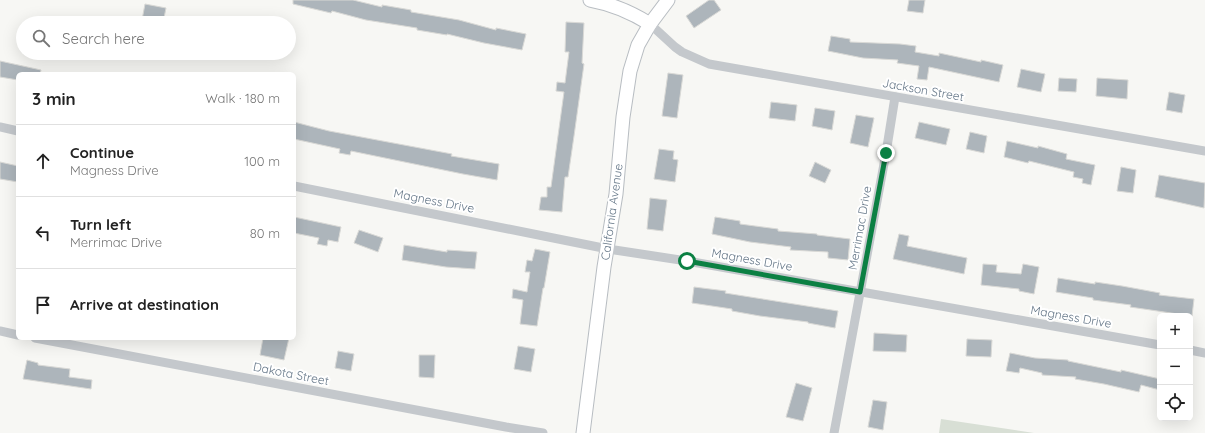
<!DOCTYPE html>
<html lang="en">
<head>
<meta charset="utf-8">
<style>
	:root { --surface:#fff; --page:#f6f6f6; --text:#222; --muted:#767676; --line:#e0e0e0 }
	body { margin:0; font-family:Quicksand,sans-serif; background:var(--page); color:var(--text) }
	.controls { position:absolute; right:12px; bottom:12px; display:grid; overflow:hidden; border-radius:6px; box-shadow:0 4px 16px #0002 }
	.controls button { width:36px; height:36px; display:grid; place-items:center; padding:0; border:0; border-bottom:1px solid var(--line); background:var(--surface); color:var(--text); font:20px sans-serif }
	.stop { position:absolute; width:12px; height:12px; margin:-9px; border:3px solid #0b8043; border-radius:50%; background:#fff }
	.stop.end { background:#0b8043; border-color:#fff; box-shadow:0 1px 4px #0008 }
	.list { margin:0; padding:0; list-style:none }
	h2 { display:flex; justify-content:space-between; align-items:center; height:52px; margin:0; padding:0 16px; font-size:17px }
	h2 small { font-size:13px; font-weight:400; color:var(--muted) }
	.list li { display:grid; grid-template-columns:26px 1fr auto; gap:12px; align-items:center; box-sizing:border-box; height:72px; padding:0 16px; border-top:1px solid var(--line) }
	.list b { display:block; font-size:15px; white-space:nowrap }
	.list p { margin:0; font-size:13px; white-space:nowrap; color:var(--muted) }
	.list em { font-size:13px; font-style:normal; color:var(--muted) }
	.icon { flex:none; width:22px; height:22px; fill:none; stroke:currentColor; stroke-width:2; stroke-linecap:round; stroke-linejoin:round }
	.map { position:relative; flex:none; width:1205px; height:433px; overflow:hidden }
	.search { position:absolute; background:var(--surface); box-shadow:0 4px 16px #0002; left:16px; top:16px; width:280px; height:44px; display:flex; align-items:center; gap:10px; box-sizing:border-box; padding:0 14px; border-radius:22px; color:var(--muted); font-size:15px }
	.panel { position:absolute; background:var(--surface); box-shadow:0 4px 16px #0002; left:16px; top:72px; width:280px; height:268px; border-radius:6px }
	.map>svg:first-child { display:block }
</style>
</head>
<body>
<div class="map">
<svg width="1205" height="433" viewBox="0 0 1205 433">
	<rect width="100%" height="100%" fill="#f7f7f4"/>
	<polygon fill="#d8dfd5" points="941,419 1034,433 939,433"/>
	<g fill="#adb5bb" stroke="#d9d9d6">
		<polygon points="293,0 353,0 382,7 382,5 411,10 411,12 459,20 496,30 496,28 526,34 522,50 484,43 447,34 447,35 417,30 417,28 366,20 332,11 331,13 293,4"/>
		<polygon points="709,0 714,0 721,10 694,28 686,16"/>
		<polygon points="909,0 925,0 923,13 907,11"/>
		<polygon points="145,4 166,8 163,23 142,20"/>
		<polygon points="566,22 584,23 582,63 584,64 574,136 568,177 565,177 562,212 539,210 541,197 547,197 547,187 551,187 564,92 556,91 557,82 565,83 569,52 565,52"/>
		<polygon points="831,36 850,39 850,42 900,44 916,46 915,52 939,56 939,53 981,62 981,60 1003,65 999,82 929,67 927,80 917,79 919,66 897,63 898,60 863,58 828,51"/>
		<polygon points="0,61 41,70 40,74 18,74 18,80 0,77"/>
		<polygon points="1021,69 1045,74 1041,92 1017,87"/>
		<polygon points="668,73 683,75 677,118 662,116"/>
		<polygon points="1059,78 1077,79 1076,92 1058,91"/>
		<polygon points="1097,78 1128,80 1127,99 1096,96"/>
		<polygon points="1169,92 1185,95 1182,113 1166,110"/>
		<polygon points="771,102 797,105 795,121 769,118"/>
		<polygon points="815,108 835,111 832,130 812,126"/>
		<polygon points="856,115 874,118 868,147 850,143"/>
		<polygon points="294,122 329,131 452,154 451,156 499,164 497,180 463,174 351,151 350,155 339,153 340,149 294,139"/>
		<polygon points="919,122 950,129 946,145 915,138"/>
		<polygon points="970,132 987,136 984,153 966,149"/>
		<polygon points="1007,141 1038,148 1038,146 1067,154 1066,159 1095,165 1091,185 1082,183 1083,179 1073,177 1074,172 1029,161 1028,163 1004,157"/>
		<polygon points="659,149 674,151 673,159 678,160 675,182 654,179"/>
		<polygon points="0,162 18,166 18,182 0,179"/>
		<polygon points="815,162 831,170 825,183 809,176"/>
		<polygon points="1121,167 1136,170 1133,193 1117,191"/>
		<polygon points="1159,175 1205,183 1204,208 1155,197"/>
		<polygon points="650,198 667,200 663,231 647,229"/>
		<polygon points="294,217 341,227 338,242 328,240 327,246 317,244 319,238 294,233"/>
		<polygon points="715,217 740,221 740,224 778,229 778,231 817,234 817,235 850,239 848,260 828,258 828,252 790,250 791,247 750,242 712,234"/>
		<polygon points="359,230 383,238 378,252 354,243"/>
		<polygon points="899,234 909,236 907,246 967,258 964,274 893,259"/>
		<polygon points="404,245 447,252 447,250 477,252 475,269 446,267 402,260"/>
		<polygon points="535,249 550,252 544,288 543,288 537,326 520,324 523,300 512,298 513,289 527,292 530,272 525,272 527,260 532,261"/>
		<polygon points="983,264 997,265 996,272 1021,274 1023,264 1039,267 1034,294 1019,291 1019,289 981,285"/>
		<polygon points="1058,278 1095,284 1095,282 1122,286 1160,293 1159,295 1194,299 1192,316 1130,307 1131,305 1093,300 1093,298 1056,292"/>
		<polygon points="694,287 726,291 725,293 838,311 835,328 808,323 808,322 760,316 732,311 732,309 692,303"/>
		<polygon points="874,333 907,335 906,352 873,351"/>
		<polygon points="263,338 289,338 284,360 260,355"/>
		<polygon points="967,339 992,340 991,357 966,356"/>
		<polygon points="518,346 535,349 531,372 514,369"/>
		<polygon points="338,351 354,354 351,371 335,368"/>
		<polygon points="1010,353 1035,358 1068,360 1068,361 1121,372 1121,370 1160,379 1160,390 1141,385 1139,392 1104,384 1075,379 1076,377 1042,375 1042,373 1020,368 1019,373 1006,371"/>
		<polygon points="419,355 435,355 434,378 419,377"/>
		<polygon points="27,360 38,363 38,365 70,369 69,377 92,380 91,389 23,379"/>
		<polygon points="796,383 812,388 803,421 786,417"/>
		<polygon points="873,400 887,402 883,430 868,427"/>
	</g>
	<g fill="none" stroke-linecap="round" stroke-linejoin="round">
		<defs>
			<g id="secondary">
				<path d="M590,0C612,4 631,12 650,24"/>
				<polyline points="583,433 604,267 616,194 623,117 630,71 638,45 650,24 668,0"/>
			</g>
		</defs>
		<use href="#secondary" stroke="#b8bdc2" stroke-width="15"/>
		<g stroke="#c4c8cc" stroke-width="9">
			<polyline points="650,24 675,47 682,52 709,64 1205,151"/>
			<polyline points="0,127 18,131"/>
			<polyline points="294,186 608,249 687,261 1160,345"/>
			<polyline points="0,331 18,335"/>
			<polyline points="35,338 506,427 543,433"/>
			<polyline points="1190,350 1205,353"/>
			<polyline points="834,433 886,153 895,97"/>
		</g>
		<use href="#secondary" stroke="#fff" stroke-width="13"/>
	</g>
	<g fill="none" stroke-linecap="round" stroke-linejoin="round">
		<polyline stroke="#0b8043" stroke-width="5" points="687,261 860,292 886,153"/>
	</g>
	<g text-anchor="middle" stroke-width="4" stroke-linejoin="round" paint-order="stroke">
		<g font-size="12" fill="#647687" stroke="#fff">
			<text transform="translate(923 90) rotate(10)" y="4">Jackson Street</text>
			<text transform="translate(434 201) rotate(11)" y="4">Magness Drive</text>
			<text transform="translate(612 212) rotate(-82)" y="4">California Avenue</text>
			<text transform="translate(860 228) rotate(-80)" y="4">Merrimac Drive</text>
			<text transform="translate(752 260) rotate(10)" y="4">Magness Drive</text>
			<text transform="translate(1071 317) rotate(10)" y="4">Magness Drive</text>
			<text transform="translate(291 374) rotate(11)" y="4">Dakota Street</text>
		</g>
	</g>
</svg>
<div class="controls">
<button>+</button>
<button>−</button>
<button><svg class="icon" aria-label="locate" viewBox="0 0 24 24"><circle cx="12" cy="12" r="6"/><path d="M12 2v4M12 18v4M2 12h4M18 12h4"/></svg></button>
</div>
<div class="stop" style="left:687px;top:261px"></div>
<div class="stop end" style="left:886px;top:153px"></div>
<div class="search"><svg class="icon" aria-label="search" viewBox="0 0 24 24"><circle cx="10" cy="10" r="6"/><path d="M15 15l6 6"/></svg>Search here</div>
<section class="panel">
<h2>3 min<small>Walk · 180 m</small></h2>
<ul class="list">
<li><svg class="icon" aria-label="ahead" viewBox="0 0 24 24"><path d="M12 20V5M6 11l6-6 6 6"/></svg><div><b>Continue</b><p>Magness Drive</p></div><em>100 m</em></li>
<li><svg class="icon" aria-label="left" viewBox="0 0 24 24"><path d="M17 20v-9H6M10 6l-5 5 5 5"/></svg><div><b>Turn left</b><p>Merrimac Drive</p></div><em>80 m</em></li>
<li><svg class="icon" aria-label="arrive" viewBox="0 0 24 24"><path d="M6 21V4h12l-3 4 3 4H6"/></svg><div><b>Arrive at destination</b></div></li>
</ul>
</section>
</div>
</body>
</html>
